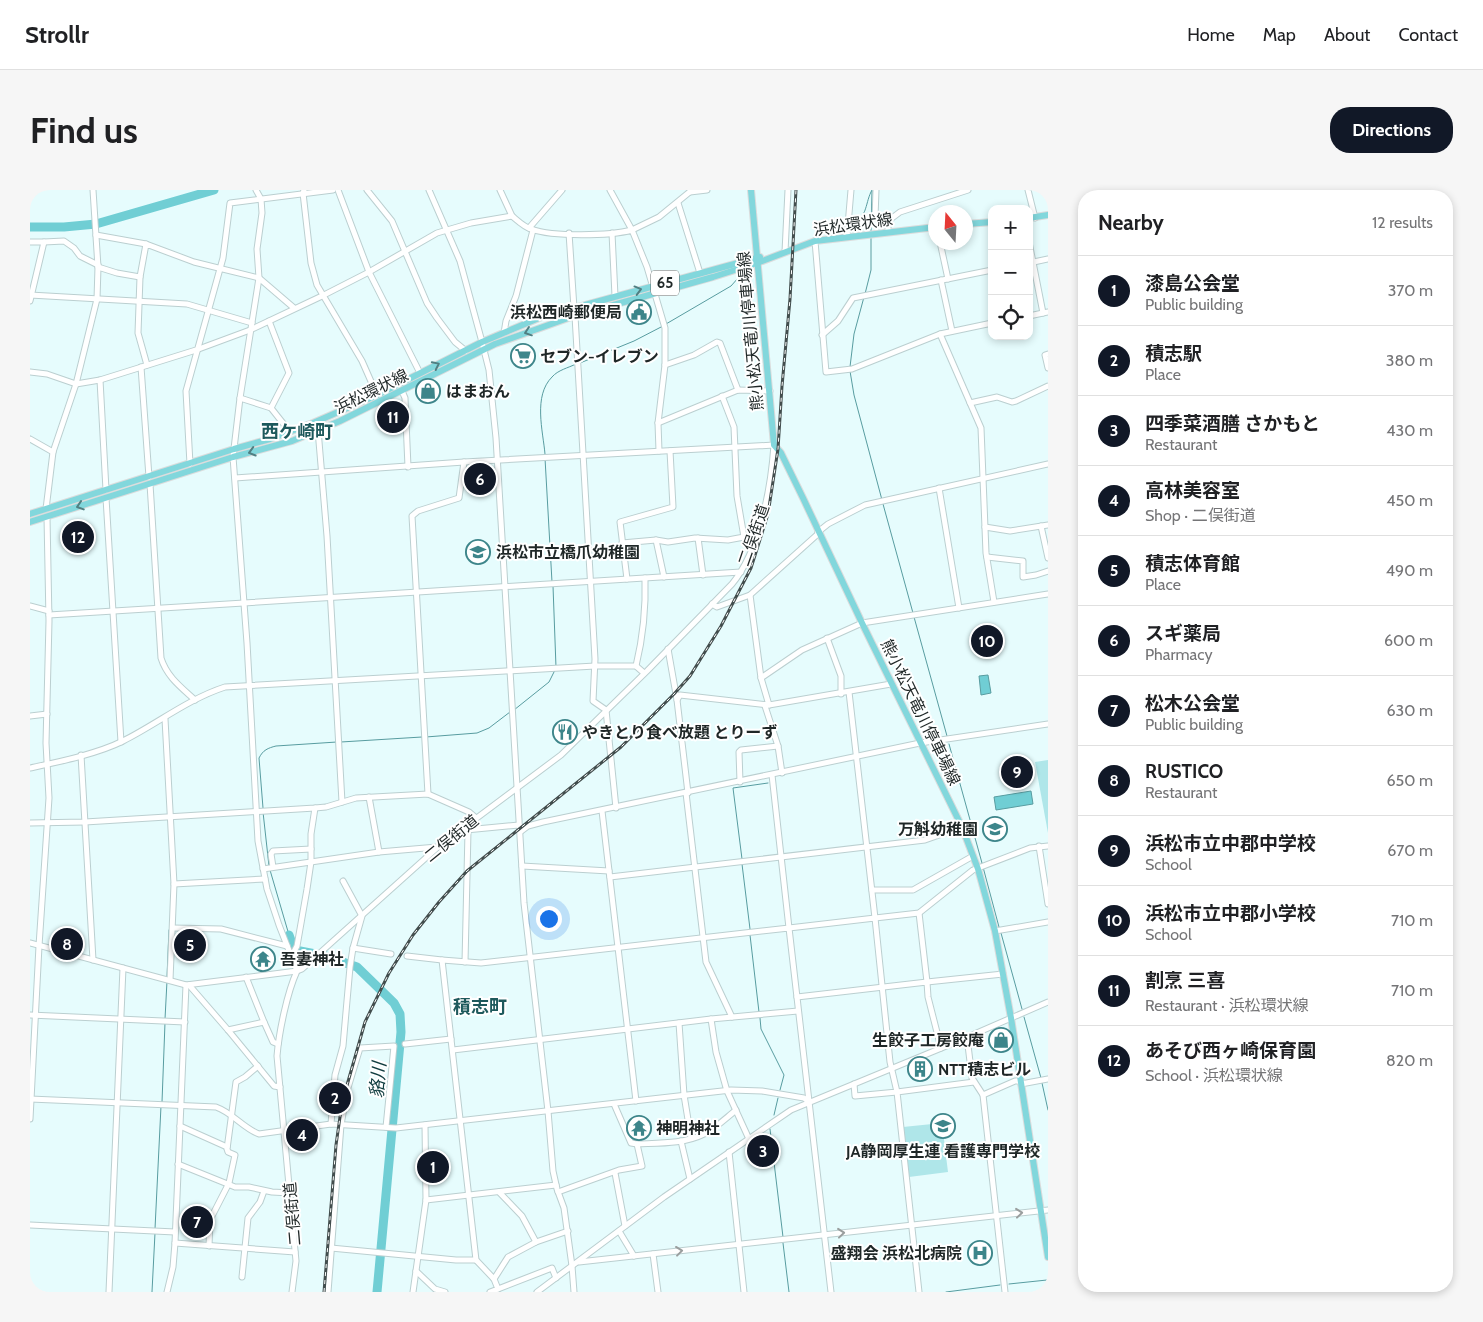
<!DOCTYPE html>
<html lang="en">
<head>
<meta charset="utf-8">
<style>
	:root { --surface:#fff; --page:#f6f6f6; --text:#202124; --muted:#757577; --line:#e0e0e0; --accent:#111827 }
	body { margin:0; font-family:Cabin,"Noto Sans JP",sans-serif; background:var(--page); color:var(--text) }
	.controls { position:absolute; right:15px; top:15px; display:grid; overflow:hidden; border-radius:10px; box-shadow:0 2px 8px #0003 }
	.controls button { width:45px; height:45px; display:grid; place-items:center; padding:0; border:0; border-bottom:1px solid var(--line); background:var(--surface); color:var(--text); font:25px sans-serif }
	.compass { position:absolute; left:898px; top:15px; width:45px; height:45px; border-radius:50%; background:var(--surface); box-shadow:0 2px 8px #0003; rotate:342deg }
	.you { position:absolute; left:518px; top:728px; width:18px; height:18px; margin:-12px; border:4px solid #fff; border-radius:50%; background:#1a73e8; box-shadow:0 0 0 8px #1a73e833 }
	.badge { display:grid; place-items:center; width:32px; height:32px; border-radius:50%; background:var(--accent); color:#fff; font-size:16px; font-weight:700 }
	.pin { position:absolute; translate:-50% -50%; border:2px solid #fff; box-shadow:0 1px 5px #0006 }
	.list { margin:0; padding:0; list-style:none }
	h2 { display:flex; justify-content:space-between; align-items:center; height:65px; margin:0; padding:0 20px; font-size:21px }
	h2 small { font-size:16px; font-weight:400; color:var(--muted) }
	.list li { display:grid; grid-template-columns:32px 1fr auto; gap:15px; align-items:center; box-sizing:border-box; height:70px; padding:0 20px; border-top:1px solid var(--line) }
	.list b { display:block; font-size:19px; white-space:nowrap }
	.list p { margin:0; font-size:16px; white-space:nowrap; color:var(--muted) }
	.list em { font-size:16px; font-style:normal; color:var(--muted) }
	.icon { flex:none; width:28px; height:28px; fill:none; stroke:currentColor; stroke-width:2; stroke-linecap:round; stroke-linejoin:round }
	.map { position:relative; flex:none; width:1018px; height:1102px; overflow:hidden; border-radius:20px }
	header { display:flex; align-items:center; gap:30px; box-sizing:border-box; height:70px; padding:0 25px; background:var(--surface); border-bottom:1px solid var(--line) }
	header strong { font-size:24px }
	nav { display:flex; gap:28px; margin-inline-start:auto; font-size:18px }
	.intro { display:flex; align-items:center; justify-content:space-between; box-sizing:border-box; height:120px; padding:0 30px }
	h1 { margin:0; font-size:35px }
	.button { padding:12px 22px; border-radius:20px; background:var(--accent); color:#fff; font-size:18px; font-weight:700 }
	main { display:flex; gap:30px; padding:0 30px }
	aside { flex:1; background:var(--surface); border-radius:20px; box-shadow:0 2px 8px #0003 }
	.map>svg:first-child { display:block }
</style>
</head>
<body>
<header>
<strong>Strollr</strong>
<nav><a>Home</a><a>Map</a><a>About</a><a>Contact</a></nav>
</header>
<div class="intro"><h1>Find us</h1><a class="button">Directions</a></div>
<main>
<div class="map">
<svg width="1018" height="1102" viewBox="0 0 1018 1102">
	<rect width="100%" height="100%" fill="#e6fcfd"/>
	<g fill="#afe6e9">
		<polygon points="1018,570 1018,643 1005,572"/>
		<polygon points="912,933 918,982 879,987 873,937"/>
	</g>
	<g fill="#70ced4" stroke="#589ca0">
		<polygon points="958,485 961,503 951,505 949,486"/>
		<polygon points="1001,601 1003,614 966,620 964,607"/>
	</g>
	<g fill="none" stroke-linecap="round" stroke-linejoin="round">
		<g stroke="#589ca0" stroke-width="1">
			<path d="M823,34C838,27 835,12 842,0"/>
			<polyline points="841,42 842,1"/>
			<polyline points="835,104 841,80 841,48"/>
			<polyline points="636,134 701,96 709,87"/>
			<polyline points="550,173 604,151 633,136"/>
			<polyline points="820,177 824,144 834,107"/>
			<polyline points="820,181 824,205 852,310"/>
			<path d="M515,264C513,241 503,206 522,187C528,180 538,178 546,174"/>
			<polyline points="515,268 522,392"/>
			<polyline points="853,314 883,423"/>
			<polyline points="523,396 526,477"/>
			<polyline points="884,427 917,546"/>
			<polyline points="484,520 519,492 525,480"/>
			<polyline points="396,547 447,543 459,538 480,522"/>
			<polyline points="311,552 392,547"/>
			<polyline points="919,554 952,673"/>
			<path d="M233,618L229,568C233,560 238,558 246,556L307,552"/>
			<polyline points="233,622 239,676"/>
			<polyline points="712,669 703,598 738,593"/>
			<polyline points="712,674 720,739"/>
			<polyline points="953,677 969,737"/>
			<polyline points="240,680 259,745"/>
			<polyline points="971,743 992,819"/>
			<polyline points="720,745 729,822"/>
			<polyline points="137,787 139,740"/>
			<polyline points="994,827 1011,888"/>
			<polyline points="730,828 731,839 754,885 750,900"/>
			<polyline points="135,829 137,791"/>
			<polyline points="1012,893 1018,920"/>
			<polyline points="132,912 135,833"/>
			<polyline points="744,925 748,908"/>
			<polyline points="740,939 753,1047"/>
			<polyline points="125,1039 131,916"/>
			<polyline points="753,1053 759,1102"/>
			<polyline points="979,1094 1017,1090"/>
			<polyline points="122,1102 125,1043"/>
			<polyline points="916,1102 970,1095"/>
		</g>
		<g stroke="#70ced4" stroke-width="9">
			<polyline points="0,37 34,37 66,34 184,0"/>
			<polyline points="259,745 264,759 270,761 296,766 327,777 364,813 370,824 371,842 347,1102"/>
		</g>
		<defs>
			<g id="minor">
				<polyline points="274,0 273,3 281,73 287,95 332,171 347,205"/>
				<polyline points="308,0 339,82 390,183"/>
				<polyline points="337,0 362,31 397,113 407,128 425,152 436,161"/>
				<polyline points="399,0 430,71 452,152 459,180 466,248 494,713 518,921 523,981 527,999 534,1018 542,1076 544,1102"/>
				<polyline points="470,0 482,26"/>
				<polyline points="580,0 602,40 629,27 662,0"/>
				<polyline points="998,0 1005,28"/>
				<polyline points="660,2 677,0"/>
				<polyline points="648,13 670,83"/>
				<polyline points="845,28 846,0"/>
				<polyline points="499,38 532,0"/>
				<polyline points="858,42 858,31 870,22 938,0"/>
				<polyline points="539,43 544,118"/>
				<polyline points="582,43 585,106"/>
				<polyline points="66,45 116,54"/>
				<polyline points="817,47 821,0"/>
				<polyline points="785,51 796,182 822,179 910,144 962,133"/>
				<polyline points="0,52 14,52 0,111"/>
				<polyline points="14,52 34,51 44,58 50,66 68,75"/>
				<polyline points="910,52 918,89"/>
				<polyline points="999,52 1013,123 1018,122"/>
				<polyline points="755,62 758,0"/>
				<polyline points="999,73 1018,69"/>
				<polyline points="68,77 87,83 110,87 116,54 164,72 229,88 264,118"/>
				<polyline points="110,87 108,143 117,175"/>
				<polyline points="911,90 922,141"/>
				<polyline points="0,105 157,114 222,133"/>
				<polyline points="545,126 565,469 563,511 576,520 586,618"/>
				<polyline points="999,126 1013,123"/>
				<polyline points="239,131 259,183 241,218"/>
				<polyline points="474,143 476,131 486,106 503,40"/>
				<polyline points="910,144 951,238 956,363 964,412"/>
				<polyline points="792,145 808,131 823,108 962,80"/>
				<polyline points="1018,164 1015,165 1018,178"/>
				<polyline points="635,175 664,165 687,152 690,153 708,200"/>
				<polyline points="111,177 119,287"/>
				<path d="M0,182L17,184L46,194L70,190L166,160L220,140L292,106L339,82L407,43L441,33L482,26C488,31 494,37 501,39C523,47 580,46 602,40L617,77L635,138V175L628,233L629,261"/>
				<polyline points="70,190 76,300"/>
				<polyline points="372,201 375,208 378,277"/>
				<polyline points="692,206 704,237 707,306 714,347"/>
				<polyline points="210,208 241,218 260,242"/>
				<polyline points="940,213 967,207 982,212 986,211 1018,196"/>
				<polyline points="628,233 708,200 740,201"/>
				<polyline points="288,240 297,346 312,612"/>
				<polyline points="0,249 23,262"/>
				<polyline points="160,274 156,201 193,68 200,13 303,0"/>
				<path d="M205,288L434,272L744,255C741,298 730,360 702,394L617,481L531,565L408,657L272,779L267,781C257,803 249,842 247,866L266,1071L262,1102"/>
				<path d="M120,294L131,468C137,487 151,497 165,510"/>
				<polyline points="909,298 929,418"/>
				<polyline points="76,308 91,552"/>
				<polyline points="16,319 23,262 46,194 67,109 68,77 63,0"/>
				<polyline points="1011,336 1018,368"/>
				<polyline points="955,337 980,341 1018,335"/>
				<polyline points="788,342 798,334 835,315 1018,274"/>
				<polyline points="668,348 673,385"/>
				<polyline points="626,350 634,387"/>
				<polyline points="592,353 626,350 638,352 665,348 698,350 714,347 724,351"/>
				<polyline points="957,367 993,371 993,387 1006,385 1018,381"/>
				<polyline points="597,389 590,332 643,317 640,261"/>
				<polyline points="682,414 687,417 720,405"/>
				<polyline points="0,416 19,421"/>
				<polyline points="19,425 711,382"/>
				<polyline points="797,448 811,486 811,504"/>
				<polyline points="638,459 647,510"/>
				<path d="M606,476C613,447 616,418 615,388"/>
				<polyline points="731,488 772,460 832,433 1018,404"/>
				<polyline points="819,502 845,728 889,723 943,680 1000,658 1018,656"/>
				<polyline points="739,515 861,494"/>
				<polyline points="735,516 748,556 752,583"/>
				<polyline points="0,526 17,524"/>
				<polyline points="135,529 144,694 140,790"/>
				<polyline points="51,565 63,770"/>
				<path d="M0,578C28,572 67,564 93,551C127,534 158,509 195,497L565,476H606L614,483"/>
				<polyline points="742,585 759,738 845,728 860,872 867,902 825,906 824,894"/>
				<polyline points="710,592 709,562 711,560 748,556"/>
				<polyline points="656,603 676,772 702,827"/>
				<polyline points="658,603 647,510 650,505 739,515 731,488 720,405 789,343"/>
				<polyline points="398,604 382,326 388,321 429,308 434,272"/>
				<polyline points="339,607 349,662"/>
				<polyline points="572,621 606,911"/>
				<polyline points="0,633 55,632 285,618 296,617 326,608 398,604 439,622 446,628"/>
				<polyline points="436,640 489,635"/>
				<polyline points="490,642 498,636 513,632 890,553 1018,534"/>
				<polyline points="1009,656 1018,714"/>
				<polyline points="492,676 579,681"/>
				<polyline points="243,677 241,664 243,661 281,659"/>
				<polyline points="233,679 349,662 407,657"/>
				<polyline points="580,687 895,650 932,637"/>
				<polyline points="144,694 235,689"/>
				<polyline points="842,700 883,700 943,666"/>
				<polyline points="889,723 897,792 973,784"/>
				<polyline points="143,738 191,739 257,756"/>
				<polyline points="965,741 1018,732"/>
				<polyline points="0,753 156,795 267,781 249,735 237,699 228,651 217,453 203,267 210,208 229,88 227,59 232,23 231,9 226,0"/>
				<polyline points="323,758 361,764"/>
				<polyline points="377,766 412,770"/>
				<polyline points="261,767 267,756 277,699 281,672 281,644 285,618"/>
				<polyline points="435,772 438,641"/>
				<polyline points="216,787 234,832"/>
				<polyline points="159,795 198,840 244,896 250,897"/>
				<polyline points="767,807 897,792 898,807 911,858"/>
				<polyline points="0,825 155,832"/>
				<polyline points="681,829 686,862 697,901 719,949"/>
				<polyline points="649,833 654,905 661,948"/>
				<polyline points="198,840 234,832 243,852 248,854"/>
				<polyline points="937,847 942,888 953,905 975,1102"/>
				<polyline points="375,854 421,849"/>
				<polyline points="423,860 681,829 768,821"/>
				<polyline points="991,894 1018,889"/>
				<polyline points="953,905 985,891 990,891"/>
				<path d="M0,909L186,917C203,923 213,938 229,944L301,934L366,938L701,900L732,901L774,908L779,912"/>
				<path d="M584,914L601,953L607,954C629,953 654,954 674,944C686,938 696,928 706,920"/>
				<polyline points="0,929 9,756 19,608 16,553 19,431 17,327"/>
				<polyline points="301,934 305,885 313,856 320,777 323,758 332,726 313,691"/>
				<polyline points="150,936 197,957"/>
				<polyline points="651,951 660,989"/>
				<polyline points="699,962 714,1102"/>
				<polyline points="148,974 205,997 219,997 242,1002 260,1003"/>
				<polyline points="585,983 595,1036"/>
				<polyline points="469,1002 492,1026 506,1052"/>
				<polyline points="528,1002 589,980 612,976 607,954"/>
				<polyline points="396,1010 526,995"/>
				<polyline points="0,1035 145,1042"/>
				<polyline points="589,1041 604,1066"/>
				<polyline points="145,1053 265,1062"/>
				<polyline points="179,1056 180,1030 199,993 205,965 198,962 197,959 206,892 215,887 228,876"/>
				<polyline points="301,1058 426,1070 446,1070"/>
				<polyline points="623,1064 628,1102"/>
				<polyline points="549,1072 1018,1020"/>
				<polyline points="386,1081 405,1099 415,1102"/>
				<polyline points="212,1087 218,1028 230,1012 234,1001"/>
				<polyline points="464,1089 478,1067 506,1052 538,1041"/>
				<polyline points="468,1099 522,1078 526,1088"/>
				<polyline points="79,1102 93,778"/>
				<polyline points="137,1102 143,1077 145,1053 156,795"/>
				<polyline points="298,1102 311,935 317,901 330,858 364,856 356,937"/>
				<polyline points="383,1102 396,1010 395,935"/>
				<polyline points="460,1102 468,1099 464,1089 446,1070 412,770 451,773 759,738 801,1102"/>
				<polyline points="507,1102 634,1007 761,920 926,852 1018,812"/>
				<polyline points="889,1102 867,902 944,892"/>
			</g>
			<g id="major">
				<polyline points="721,0 744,255 751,263 773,308 832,433 932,637 948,679 965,741 981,828 1018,1067"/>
				<polyline points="999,28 1018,25"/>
				<polyline points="936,34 962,32"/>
				<polyline points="0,324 204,259 240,249 283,233 347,205 452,152 509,128 544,118 730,67"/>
				<polyline points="0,332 203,267 262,251 310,231 465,154 541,127 683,87 727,73 785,51 906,37"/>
			</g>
		</defs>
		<use href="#minor" stroke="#bbcfd0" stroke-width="7"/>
		<use href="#major" stroke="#dbdcdc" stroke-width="8"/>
		<use href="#minor" stroke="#fff" stroke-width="5"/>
		<use href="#major" stroke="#82d7dc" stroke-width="6"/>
		<defs>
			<polyline id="rail" points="294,1102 306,955 312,913 335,832 359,783 383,745 409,712 437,681 591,557 644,504 660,486 691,436 721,378 738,324 748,259 752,196 760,109 766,0"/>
		</defs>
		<use href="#rail" stroke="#424d4d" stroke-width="3"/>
		<use href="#rail" stroke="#fff" stroke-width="1" stroke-dasharray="4" stroke-linecap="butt"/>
	</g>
	<defs><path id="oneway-chevron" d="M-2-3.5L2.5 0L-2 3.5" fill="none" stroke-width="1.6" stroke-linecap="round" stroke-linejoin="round" transform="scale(1.25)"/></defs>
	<g stroke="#507f82">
		<use href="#oneway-chevron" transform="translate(608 100) rotate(-15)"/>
		<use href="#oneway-chevron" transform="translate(498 142) rotate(161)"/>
		<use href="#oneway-chevron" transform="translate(406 175) rotate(-26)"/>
		<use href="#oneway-chevron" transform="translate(222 262) rotate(164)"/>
		<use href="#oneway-chevron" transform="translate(50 316) rotate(162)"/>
	</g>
	<g stroke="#9a9e9e">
		<use href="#oneway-chevron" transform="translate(989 1023) rotate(-6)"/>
		<use href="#oneway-chevron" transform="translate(811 1043) rotate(-6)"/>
		<use href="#oneway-chevron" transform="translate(649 1061) rotate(-7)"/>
	</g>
	<defs>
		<symbol id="civic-ring" viewBox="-11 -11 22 22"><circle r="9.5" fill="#fff" stroke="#3d858a" stroke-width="1.5"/><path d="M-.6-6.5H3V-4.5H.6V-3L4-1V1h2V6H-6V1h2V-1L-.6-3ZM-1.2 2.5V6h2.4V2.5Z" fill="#3d858a"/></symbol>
		<symbol id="supermarket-ring" viewBox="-11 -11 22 22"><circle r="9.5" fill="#fff" stroke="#3d858a" stroke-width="1.5"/><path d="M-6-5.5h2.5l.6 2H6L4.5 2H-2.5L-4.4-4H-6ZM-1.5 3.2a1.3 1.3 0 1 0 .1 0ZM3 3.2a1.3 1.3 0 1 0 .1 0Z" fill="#3d858a"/></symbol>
		<symbol id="shop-ring" viewBox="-11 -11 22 22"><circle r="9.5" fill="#fff" stroke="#3d858a" stroke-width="1.5"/><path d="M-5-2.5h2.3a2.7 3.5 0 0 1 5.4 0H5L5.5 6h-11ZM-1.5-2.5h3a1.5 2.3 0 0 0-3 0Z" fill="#3d858a"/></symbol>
		<symbol id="school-ring" viewBox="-11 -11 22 22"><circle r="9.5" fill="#fff" stroke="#3d858a" stroke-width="1.5"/><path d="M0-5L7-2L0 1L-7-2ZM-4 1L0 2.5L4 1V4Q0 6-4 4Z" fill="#3d858a"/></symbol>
		<symbol id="restaurant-ring" viewBox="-11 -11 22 22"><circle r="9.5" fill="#fff" stroke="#3d858a" stroke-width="1.5"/><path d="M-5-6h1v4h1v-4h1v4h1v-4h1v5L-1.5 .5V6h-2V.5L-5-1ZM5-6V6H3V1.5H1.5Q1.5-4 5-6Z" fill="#3d858a"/></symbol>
		<symbol id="temple-ring" viewBox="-11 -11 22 22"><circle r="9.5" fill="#fff" stroke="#3d858a" stroke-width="1.5"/><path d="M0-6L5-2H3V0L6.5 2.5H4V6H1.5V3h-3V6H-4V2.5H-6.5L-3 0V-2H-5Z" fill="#3d858a"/></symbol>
		<symbol id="building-ring" viewBox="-11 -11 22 22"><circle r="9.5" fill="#fff" stroke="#3d858a" stroke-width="1.5"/><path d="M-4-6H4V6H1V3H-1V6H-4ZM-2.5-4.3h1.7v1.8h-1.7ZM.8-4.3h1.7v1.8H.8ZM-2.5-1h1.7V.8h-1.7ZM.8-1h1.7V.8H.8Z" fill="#3d858a"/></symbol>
		<symbol id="university-ring" viewBox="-11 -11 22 22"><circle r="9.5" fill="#fff" stroke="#3d858a" stroke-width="1.5"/><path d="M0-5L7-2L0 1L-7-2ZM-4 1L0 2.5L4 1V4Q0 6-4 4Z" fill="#3d858a"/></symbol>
		<symbol id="hospital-ring" viewBox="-11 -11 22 22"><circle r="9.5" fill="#fff" stroke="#3d858a" stroke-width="1.5"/><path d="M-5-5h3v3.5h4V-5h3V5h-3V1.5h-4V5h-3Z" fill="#3d858a"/></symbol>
	</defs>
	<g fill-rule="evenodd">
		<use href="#civic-ring" x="595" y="108" width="28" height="28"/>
		<use href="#supermarket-ring" x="479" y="152" width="28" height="28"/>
		<use href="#shop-ring" x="384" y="187" width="28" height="28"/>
		<use href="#school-ring" x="434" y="348" width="28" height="28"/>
		<use href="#restaurant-ring" x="521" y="528" width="28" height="28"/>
		<use href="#school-ring" x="951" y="625" width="28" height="28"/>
		<use href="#temple-ring" x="219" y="755" width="28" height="28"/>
		<use href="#shop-ring" x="957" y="836" width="28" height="28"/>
		<use href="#building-ring" x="876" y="865" width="28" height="28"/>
		<use href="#university-ring" x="899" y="922" width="28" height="28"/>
		<use href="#temple-ring" x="595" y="924" width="28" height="28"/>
		<use href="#hospital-ring" x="936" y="1049" width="28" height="28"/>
	</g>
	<g text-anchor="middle" stroke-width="4" stroke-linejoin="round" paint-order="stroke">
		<rect fill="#fff" stroke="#626868" stroke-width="1" x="621" y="80.5" width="28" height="25" rx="4"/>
		<g font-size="15" font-weight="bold" fill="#1f2727">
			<text x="635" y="98">65</text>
		</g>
		<g font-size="16" fill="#1f2727" stroke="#fff">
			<text transform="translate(823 34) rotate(-8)" y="6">浜松環状線</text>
			<text transform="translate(720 141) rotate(-95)" y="6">熊小松天竜川停車場線</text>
			<text transform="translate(341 201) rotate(-26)" y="6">浜松環状線</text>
			<text transform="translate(723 345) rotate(-71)" y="6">二俣街道</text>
			<text transform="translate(891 522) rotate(64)" y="6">熊小松天竜川停車場線</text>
			<text transform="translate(421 648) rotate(-39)" y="6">二俣街道</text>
			<text transform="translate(262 1024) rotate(-95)" y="6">二俣街道</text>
		</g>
		<g font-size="16" font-weight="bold" fill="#1f2727" stroke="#fff" text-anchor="start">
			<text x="592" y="128" text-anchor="end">浜松西崎郵便局</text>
			<text x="510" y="172">セブン-イレブン</text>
			<text x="416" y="207">はまおん</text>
			<text x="466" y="368">浜松市立橋爪幼稚園</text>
			<text x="552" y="548">やきとり食べ放題 とりーず</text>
			<text x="948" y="645" text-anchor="end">万斛幼稚園</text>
			<text x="250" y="775">吾妻神社</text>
			<text x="954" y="856" text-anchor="end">生餃子工房餃庵</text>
			<text x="908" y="885">NTT積志ビル</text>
			<text x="626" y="944">神明神社</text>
			<text x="913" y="967" text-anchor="middle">JA静岡厚生連 看護専門学校</text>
			<text x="932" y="1069" text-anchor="end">盛翔会 浜松北病院</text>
		</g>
		<g font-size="18" font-weight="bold" fill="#1e595c" stroke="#fff">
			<text x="267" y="248">西ケ崎町</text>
			<text x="450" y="823">積志町</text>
		</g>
		<g font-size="18" font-style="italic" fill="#0f3c3f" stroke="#fff">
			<text transform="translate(348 890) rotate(-85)" y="6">貉川</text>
		</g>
	</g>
</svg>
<div class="controls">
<button>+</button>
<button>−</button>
<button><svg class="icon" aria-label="locate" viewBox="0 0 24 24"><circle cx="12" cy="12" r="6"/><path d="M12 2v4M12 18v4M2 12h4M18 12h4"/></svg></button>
</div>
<svg class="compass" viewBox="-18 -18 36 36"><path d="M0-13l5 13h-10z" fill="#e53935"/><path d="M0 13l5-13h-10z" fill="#757577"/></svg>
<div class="you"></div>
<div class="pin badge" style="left:403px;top:977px">1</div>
<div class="pin badge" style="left:305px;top:908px">2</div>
<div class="pin badge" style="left:733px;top:961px">3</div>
<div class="pin badge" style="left:272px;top:945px">4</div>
<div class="pin badge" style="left:160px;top:755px">5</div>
<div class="pin badge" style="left:450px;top:289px">6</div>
<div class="pin badge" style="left:167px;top:1032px">7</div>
<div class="pin badge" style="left:37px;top:754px">8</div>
<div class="pin badge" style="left:987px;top:582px">9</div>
<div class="pin badge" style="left:957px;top:451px">10</div>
<div class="pin badge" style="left:363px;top:227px">11</div>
<div class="pin badge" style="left:48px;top:347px">12</div>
</div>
<aside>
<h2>Nearby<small>12 results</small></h2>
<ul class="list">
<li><span class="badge">1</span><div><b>漆島公会堂</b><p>Public building</p></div><em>370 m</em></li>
<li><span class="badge">2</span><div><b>積志駅</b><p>Place</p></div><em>380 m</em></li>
<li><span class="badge">3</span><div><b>四季菜酒膳 さかもと</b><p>Restaurant</p></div><em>430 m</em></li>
<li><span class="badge">4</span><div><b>高林美容室</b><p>Shop · 二俣街道</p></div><em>450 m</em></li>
<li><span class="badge">5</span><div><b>積志体育館</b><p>Place</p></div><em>490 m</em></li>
<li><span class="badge">6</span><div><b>スギ薬局</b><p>Pharmacy</p></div><em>600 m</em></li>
<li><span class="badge">7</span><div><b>松木公会堂</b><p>Public building</p></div><em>630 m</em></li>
<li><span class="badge">8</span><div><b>RUSTICO</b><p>Restaurant</p></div><em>650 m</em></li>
<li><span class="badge">9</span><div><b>浜松市立中郡中学校</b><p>School</p></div><em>670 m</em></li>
<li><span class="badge">10</span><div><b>浜松市立中郡小学校</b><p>School</p></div><em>710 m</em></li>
<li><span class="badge">11</span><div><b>割烹 三喜</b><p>Restaurant · 浜松環状線</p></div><em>710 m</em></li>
<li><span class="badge">12</span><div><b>あそび西ヶ崎保育園</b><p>School · 浜松環状線</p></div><em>820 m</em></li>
</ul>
</aside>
</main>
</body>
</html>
